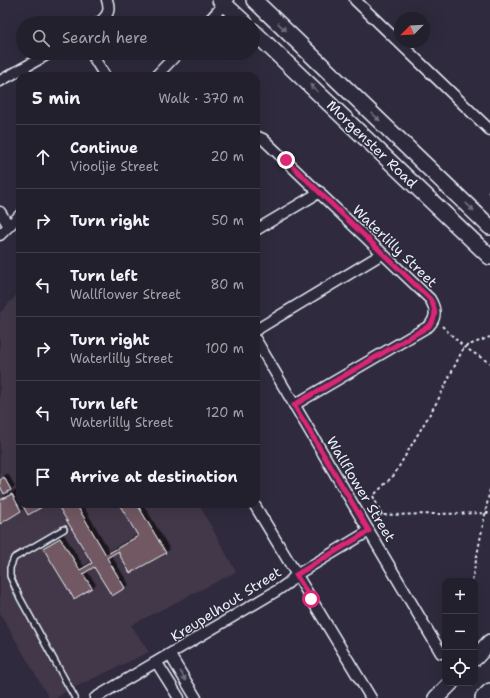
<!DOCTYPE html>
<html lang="en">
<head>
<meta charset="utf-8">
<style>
	:root { --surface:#23202e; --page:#2b2836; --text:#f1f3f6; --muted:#a3a3aa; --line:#403e4a }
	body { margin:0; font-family:"Shantell Sans",sans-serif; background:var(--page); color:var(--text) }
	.controls { position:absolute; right:12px; bottom:12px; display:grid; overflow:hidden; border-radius:8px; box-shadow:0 4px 16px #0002 }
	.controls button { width:36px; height:36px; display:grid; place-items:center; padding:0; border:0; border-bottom:1px solid var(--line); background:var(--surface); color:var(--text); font:20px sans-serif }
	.compass { position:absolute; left:394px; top:12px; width:36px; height:36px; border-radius:50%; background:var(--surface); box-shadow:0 4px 16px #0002; rotate:246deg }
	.stop { position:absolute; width:12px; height:12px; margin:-9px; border:3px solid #db2777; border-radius:50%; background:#fff }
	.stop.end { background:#db2777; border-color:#fff; box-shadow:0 1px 4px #0008 }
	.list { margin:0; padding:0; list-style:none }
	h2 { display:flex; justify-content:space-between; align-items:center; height:52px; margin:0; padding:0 16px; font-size:17px }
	h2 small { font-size:13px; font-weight:400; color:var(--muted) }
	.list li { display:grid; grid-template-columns:26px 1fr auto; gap:12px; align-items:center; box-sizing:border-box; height:64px; padding:0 16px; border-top:1px solid var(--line) }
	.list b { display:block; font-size:15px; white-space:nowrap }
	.list p { margin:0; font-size:13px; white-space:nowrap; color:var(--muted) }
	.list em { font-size:13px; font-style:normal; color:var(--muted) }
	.icon { flex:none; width:22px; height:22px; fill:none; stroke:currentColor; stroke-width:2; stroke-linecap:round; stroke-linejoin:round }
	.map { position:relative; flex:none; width:490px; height:698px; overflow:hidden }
	.search { position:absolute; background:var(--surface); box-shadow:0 4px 16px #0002; left:16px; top:16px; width:244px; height:44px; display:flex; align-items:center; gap:10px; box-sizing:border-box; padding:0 14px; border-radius:22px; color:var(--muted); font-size:15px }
	.panel { position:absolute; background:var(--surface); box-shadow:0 4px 16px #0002; left:16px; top:72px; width:244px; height:436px; border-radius:12px }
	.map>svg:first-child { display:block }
</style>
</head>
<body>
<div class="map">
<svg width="490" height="698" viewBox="0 0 490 698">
	<defs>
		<filter id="shadow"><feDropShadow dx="3.5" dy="-3.5" stdDeviation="0" flood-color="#0009"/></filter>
	</defs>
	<rect width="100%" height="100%" fill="#2f2a3d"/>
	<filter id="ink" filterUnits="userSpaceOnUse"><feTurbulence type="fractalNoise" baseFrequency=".025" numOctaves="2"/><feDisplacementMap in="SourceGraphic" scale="8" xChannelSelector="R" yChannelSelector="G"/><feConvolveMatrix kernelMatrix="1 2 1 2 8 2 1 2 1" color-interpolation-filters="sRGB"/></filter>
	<g filter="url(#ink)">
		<polygon fill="#433848" points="20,291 20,504 199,504 236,572 131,625 149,652 65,692 56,698 49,698 0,613 0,313"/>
		<g fill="#715962" stroke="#e8f1f8" filter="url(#shadow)">
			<polygon points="4,477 11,490 4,494 0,486 0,480"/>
			<polygon points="12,494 21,511 0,524 0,500"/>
			<polygon points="22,504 40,504 42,507 28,515"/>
			<polygon points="57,504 76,504 106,555 138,536 119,504 137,504 166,553 130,573 119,554 119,551 107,558 125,588 112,596 94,567 83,574 92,588 74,599 43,548 60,538 80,570 92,563"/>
		</g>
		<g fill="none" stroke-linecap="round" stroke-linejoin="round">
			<defs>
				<polyline id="lane" points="64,529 14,558 10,568 10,576 20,598 75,698"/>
				<g id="street">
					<polyline points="355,0 490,130"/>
					<path d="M99,23C107,16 111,11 107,0"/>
					<polyline points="207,23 228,0"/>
					<polyline points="91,53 105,76"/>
					<polyline points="156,76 178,53"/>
					<polyline points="0,81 50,53"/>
					<path d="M256,136L263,139L430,299C436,309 437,317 429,326L294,405"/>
					<polyline points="0,212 9,226"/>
					<polyline points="256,230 320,192"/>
					<polyline points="0,235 20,215"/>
					<polyline points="256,330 382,254"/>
					<polyline points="256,340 441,653"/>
					<polyline points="254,504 371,698"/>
					<polyline points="170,655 196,698"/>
					<polyline points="157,663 179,698"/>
					<polyline points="95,698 278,590 288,583 296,575 369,531"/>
				</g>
				<g id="secondary">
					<polyline points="220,0 245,23"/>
					<polyline points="254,0 490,227"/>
					<polyline points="253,31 490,257"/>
					<polyline points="475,658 490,642"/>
					<polyline points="436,698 451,683"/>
					<polyline points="483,698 490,691"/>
				</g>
			</defs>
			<use href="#lane" stroke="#e8f1f8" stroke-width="8"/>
			<use href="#street" stroke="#e8f1f8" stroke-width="13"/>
			<use href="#secondary" stroke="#e8f1f8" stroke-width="18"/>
			<g stroke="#e8f1f8" stroke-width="2" stroke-dasharray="3 3" stroke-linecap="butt">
				<polyline points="488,193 490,192"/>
				<polyline points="442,326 464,347 490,363"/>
				<polyline points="382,515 373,496 394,475 438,400 464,347 490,337"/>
				<polyline points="373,520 382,515 490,513"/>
				<polyline points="472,581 490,489"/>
			</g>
			<use href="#lane" stroke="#2f2a3d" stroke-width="5"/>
			<use href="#street" stroke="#2f2a3d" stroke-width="10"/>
			<use href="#secondary" stroke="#2f2a3d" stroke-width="15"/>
		</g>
		<defs><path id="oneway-solid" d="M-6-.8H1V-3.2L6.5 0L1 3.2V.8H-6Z"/></defs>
		<g fill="#70707e">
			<use href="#oneway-solid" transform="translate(282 27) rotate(44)"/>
			<use href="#oneway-solid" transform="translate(314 88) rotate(-137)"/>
			<use href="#oneway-solid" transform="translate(376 117) rotate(44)"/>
			<use href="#oneway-solid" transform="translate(470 207) rotate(44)"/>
			<use href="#oneway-solid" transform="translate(183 676) rotate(59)"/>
		</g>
	</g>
	<g fill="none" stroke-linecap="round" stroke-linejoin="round" filter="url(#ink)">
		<path stroke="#db2777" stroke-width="5" d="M286,160L430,299C436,309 437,317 429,326L294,405L369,531L296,575L311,599"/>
	</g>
	<g text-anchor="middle" stroke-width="3" stroke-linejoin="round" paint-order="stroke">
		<g font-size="14" fill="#e8f1f8" stroke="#2f2a3d">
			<text transform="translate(372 144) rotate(44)" y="5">Morgenster Road</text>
			<text transform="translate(395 246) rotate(44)" y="5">Waterlilly Street</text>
			<text transform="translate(361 489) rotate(59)" y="5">Wallflower Street</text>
			<text transform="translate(226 604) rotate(-32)" y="5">Kreupelhout Street</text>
		</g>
	</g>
</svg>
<div class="controls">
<button>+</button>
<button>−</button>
<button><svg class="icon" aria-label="locate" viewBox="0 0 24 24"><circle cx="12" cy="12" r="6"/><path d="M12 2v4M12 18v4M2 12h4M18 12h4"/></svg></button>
</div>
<svg class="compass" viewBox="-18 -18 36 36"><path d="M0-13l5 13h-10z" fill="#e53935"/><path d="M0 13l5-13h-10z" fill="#a3a3aa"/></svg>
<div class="stop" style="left:311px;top:599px"></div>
<div class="stop end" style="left:286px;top:160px"></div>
<div class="search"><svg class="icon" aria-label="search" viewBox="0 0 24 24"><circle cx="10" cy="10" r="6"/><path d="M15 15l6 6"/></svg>Search here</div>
<section class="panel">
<h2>5 min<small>Walk · 370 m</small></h2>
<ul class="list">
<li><svg class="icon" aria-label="ahead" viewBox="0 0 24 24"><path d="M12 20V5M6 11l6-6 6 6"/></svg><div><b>Continue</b><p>Viooljie Street</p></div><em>20 m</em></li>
<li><svg class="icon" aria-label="right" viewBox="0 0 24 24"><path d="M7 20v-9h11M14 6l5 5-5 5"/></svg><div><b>Turn right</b></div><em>50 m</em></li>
<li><svg class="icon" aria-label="left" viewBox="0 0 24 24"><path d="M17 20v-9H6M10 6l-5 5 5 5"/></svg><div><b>Turn left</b><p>Wallflower Street</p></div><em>80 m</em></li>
<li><svg class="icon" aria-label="right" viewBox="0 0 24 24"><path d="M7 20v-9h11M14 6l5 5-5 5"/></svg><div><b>Turn right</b><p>Waterlilly Street</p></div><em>100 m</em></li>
<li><svg class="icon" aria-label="left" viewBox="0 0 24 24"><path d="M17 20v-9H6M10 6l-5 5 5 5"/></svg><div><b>Turn left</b><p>Waterlilly Street</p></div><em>120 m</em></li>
<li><svg class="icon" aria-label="arrive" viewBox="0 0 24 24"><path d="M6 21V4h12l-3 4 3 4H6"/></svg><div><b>Arrive at destination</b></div></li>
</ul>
</section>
</div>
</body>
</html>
